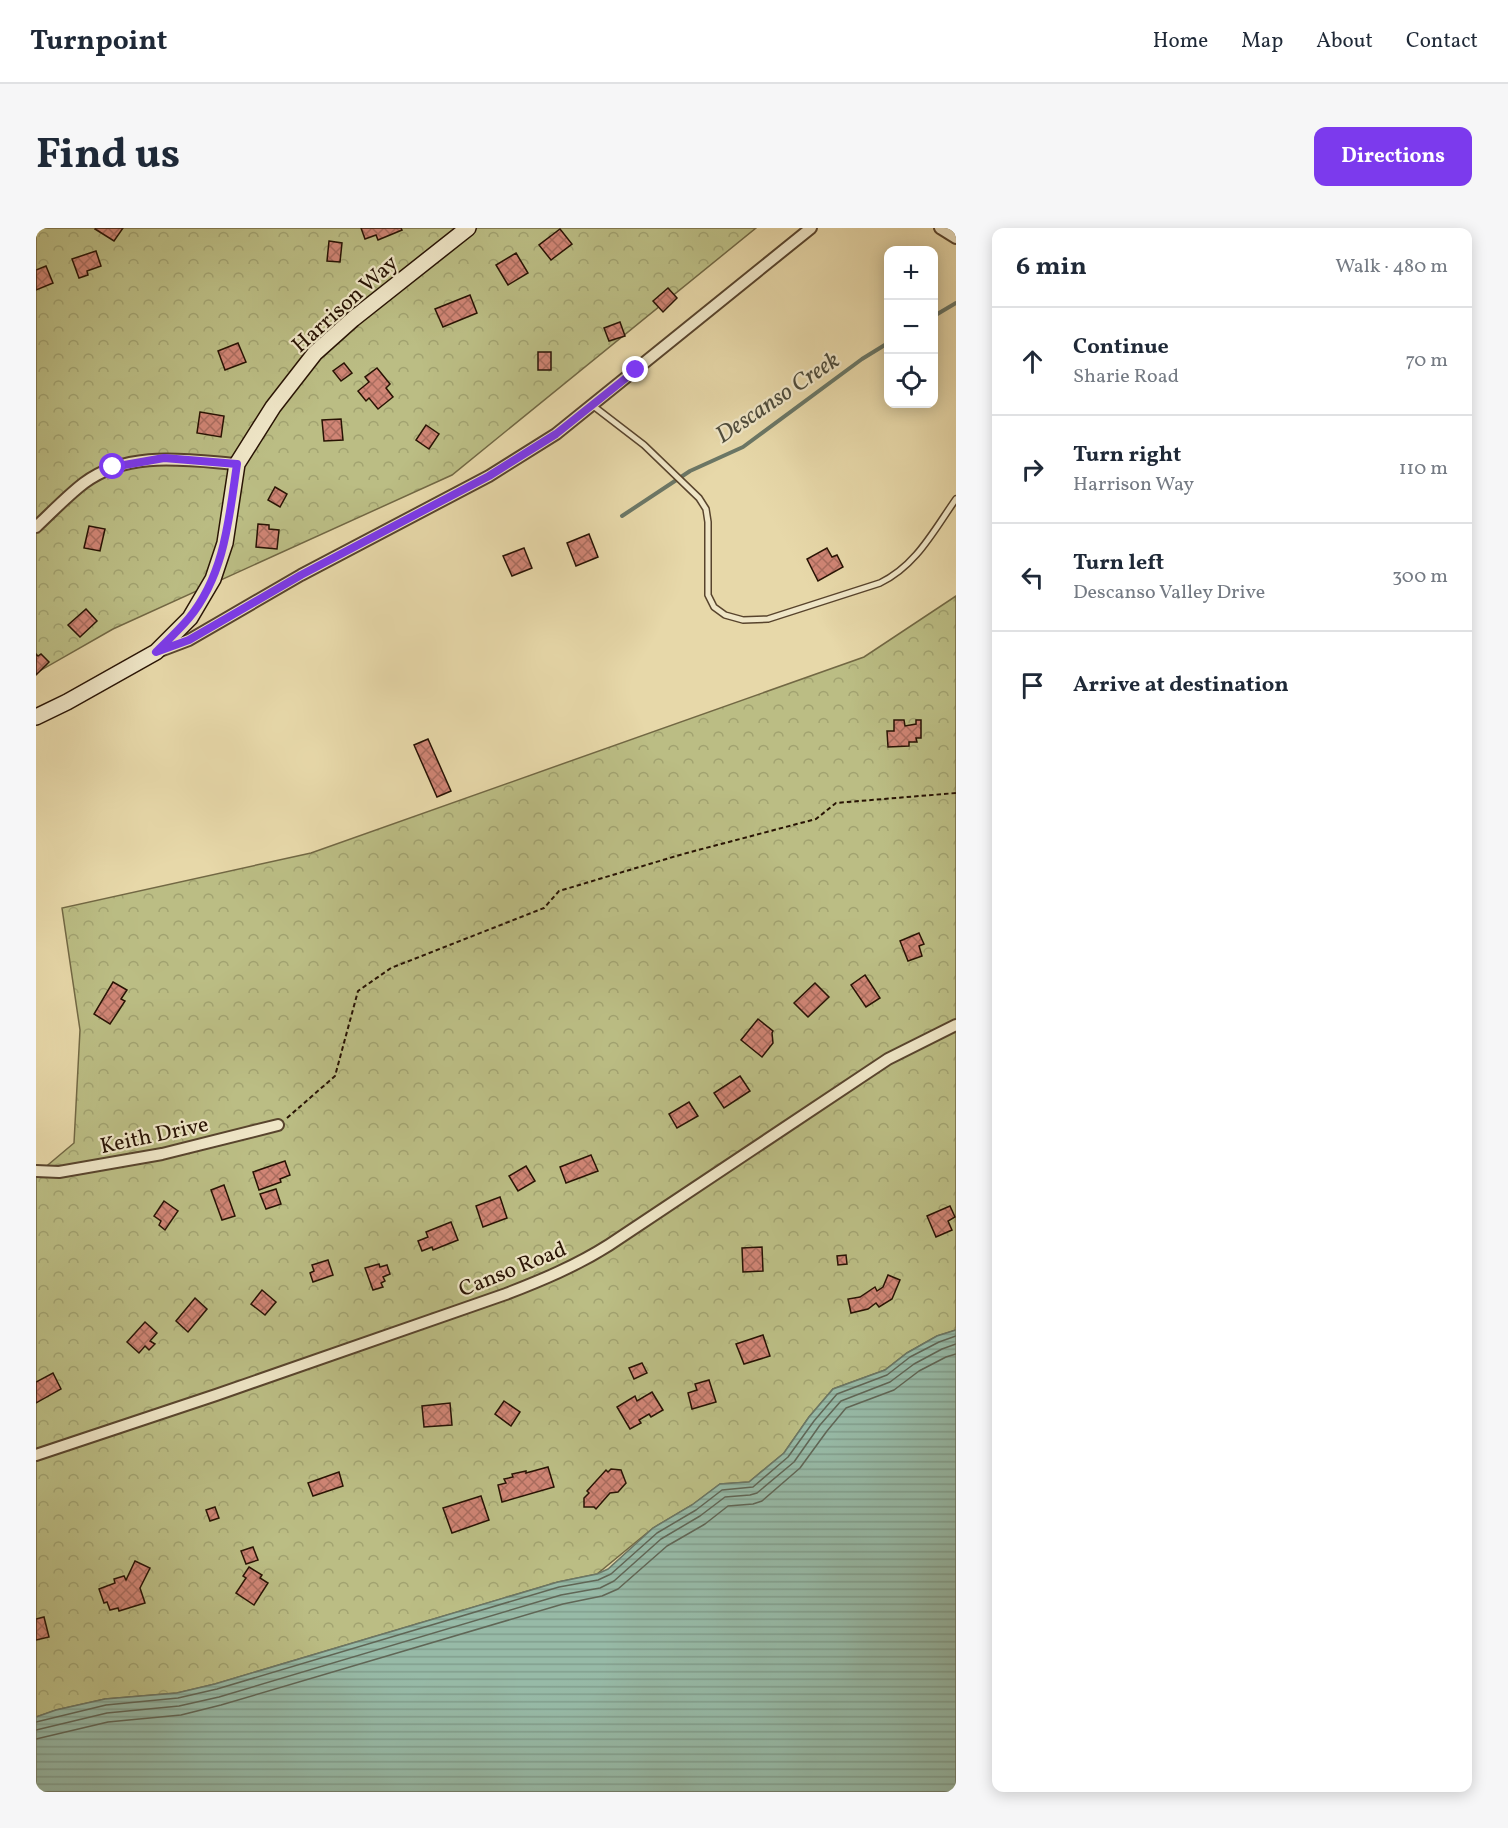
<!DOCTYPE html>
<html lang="en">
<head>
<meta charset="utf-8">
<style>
	:root { --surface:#fff; --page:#f6f6f7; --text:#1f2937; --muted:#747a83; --line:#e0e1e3; --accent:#7c3aed }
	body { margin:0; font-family:Vollkorn,serif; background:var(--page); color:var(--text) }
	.controls { position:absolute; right:18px; top:18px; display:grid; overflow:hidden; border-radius:12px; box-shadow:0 3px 15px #0003 }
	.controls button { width:54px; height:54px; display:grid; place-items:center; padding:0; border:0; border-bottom:2px solid var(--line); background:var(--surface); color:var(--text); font:30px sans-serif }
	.stop { position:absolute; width:18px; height:18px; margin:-14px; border:4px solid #7c3aed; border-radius:50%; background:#fff }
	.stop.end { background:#7c3aed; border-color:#fff; box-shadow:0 2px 6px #0008 }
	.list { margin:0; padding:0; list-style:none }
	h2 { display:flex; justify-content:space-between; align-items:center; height:78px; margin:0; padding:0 24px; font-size:26px }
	h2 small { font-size:20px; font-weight:400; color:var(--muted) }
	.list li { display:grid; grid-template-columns:39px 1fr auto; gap:18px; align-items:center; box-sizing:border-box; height:108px; padding:0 24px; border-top:2px solid var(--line) }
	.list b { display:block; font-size:22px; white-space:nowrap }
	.list p { margin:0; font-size:20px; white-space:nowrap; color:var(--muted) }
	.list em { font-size:20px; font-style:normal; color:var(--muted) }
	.icon { flex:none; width:33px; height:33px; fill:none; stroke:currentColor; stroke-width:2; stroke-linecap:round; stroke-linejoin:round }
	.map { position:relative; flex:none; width:920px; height:1564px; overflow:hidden; border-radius:12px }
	header { display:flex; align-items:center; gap:36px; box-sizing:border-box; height:84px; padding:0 30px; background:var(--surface); border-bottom:2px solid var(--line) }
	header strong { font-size:28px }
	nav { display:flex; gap:33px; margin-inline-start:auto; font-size:21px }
	.intro { display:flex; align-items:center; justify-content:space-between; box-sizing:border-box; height:144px; padding:0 36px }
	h1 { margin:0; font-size:42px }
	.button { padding:15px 27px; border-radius:12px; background:var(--accent); color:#fff; font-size:21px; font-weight:700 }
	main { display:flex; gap:36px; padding:0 36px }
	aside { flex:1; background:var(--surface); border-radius:12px; box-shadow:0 3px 15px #0003 }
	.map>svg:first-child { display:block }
</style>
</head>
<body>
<header>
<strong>Turnpoint</strong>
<nav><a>Home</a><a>Map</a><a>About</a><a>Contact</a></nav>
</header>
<div class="intro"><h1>Find us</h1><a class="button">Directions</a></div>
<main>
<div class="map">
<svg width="920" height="1564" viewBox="0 0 920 1564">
	<defs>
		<pattern id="forest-crowns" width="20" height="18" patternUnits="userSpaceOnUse" patternTransform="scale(1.5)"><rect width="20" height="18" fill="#bbbd84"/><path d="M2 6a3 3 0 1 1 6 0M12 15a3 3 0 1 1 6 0" fill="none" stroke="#a1a270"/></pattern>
		<pattern id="water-rules" width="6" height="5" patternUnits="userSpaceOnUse" patternTransform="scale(1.5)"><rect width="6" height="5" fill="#97baa7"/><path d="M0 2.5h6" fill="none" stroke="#829f8e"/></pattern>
		<pattern id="building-cross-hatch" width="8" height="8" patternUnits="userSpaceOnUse" patternTransform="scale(1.5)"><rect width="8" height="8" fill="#d08575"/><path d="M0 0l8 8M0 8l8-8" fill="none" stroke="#a96c5e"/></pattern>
	</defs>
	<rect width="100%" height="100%" fill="#e7d8a9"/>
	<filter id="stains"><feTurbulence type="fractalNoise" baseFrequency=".00333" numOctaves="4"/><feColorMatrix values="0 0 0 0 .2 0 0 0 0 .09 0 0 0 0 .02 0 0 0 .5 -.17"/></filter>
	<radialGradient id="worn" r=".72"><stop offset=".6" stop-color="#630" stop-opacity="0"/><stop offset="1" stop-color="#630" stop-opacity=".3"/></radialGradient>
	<g fill="url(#forest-crowns)" stroke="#726844" stroke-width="1.5">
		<polygon points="0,0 720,0 416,247 77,401 0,445"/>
		<polygon points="920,368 920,1102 901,1108 871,1125 849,1142 797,1161 773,1189 748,1225 713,1254 684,1256 656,1277 617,1300 561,1346 522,1354 179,1456 141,1465 69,1471 20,1482 0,1489 0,947 38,915 44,802 26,680 275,625 828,429"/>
	</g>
	<polygon fill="url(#water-rules)" stroke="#6b7766" stroke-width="1.5" points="920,1102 920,1564 0,1564 0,1489 20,1482 69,1471 141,1465 179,1456 522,1354 561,1346 572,1341 617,1300 656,1277 684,1256 713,1254 748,1225 773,1189 797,1161 849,1142 871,1125 901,1108"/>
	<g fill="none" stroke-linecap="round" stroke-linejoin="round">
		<g stroke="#606656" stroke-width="1.5">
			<polyline points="0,1494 70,1477 142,1470 181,1461 523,1359 562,1352 575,1346 621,1305 660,1282 686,1262 717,1259 752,1229 778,1193 801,1166 851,1147 874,1129 903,1114 920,1108"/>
			<polyline points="0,1502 71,1485 143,1478 183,1469 525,1367 564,1360 578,1353 625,1311 664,1288 689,1269 714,1267 721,1265 758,1234 784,1197 805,1173 854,1154 878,1136 906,1121 920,1116"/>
			<polyline points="0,1511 72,1494 145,1487 185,1477 527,1376 566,1368 582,1361 631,1318 669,1296 692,1278 717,1276 726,1273 764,1240 791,1203 810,1180 858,1162 883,1143 910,1129 920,1126"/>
		</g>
		<g stroke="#6b7766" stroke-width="4">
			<polyline points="898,88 920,75"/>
			<polyline points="586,288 654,243 707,219 826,131 852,115"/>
		</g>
	</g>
	<g fill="url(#building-cross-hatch)" stroke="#281304" stroke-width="1.5">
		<polygon points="60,0 87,0 78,13 59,1"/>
		<polygon points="325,0 365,0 366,2 342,12 340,7 329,11"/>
		<polygon points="524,1 536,16 515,32 503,17"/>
		<polygon points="293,13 306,15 304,34 291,33"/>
		<polygon points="60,23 65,38 51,43 52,47 43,50 36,31"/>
		<polygon points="480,25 492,45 472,57 460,37"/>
		<polygon points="10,38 17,55 0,62 0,42"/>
		<polygon points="632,60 641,70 627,84 617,73"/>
		<polygon points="434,67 441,85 407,99 399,81"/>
		<polygon points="584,94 589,108 573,113 568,100"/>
		<polygon points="202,115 210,134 189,142 182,123"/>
		<rect x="502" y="124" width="13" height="18"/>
		<polygon points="308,135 316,145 305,153 297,143"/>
		<polygon points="341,140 354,156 350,160 357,169 342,181 333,170 330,173 322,163 333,154 329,149"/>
		<polygon points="164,184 188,188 185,209 161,205"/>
		<polygon points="305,191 307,212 288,213 286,192"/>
		<polygon points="390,197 403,206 393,221 380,212"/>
		<polygon points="239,259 251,266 244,279 232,272"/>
		<polygon points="222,296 233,297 233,301 243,302 241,321 220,319"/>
		<polygon points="53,298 69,301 64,323 48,320"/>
		<polygon points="553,306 562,329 540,338 531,315"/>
		<polygon points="488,320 496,340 476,348 467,328"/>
		<polygon points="791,320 796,329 801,327 807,339 782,353 771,331"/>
		<polygon points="50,381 61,393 44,409 32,397"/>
		<polygon points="0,426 2,428 5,426 13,434 0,447"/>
		<polygon points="858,492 868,492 869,498 880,496 880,492 885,492 885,510 880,510 881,514 873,514 873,518 852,519 851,503 858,503"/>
		<polygon points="392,511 415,563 401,569 378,517"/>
		<polygon points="883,705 888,716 883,718 886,728 872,733 864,713"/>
		<polygon points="829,747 844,770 830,779 815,757"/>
		<polygon points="77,754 91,762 85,771 89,773 74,796 58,786"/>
		<polygon points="779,755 793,769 772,789 758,775"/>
		<polygon points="722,791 737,803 736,805 737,815 726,829 705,812"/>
		<polygon points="704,848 714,863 688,880 678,865"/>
		<polygon points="653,874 662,888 641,900 633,886"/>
		<polygon points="555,927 562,943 530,955 524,939"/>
		<polygon points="249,933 254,947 244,951 245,954 223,962 217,944"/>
		<polygon points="490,938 499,953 482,963 473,948"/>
		<polygon points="188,957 199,988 186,992 175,962"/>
		<polygon points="240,961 245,976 230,981 224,966"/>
		<polygon points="464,969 471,990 447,999 440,978"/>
		<polygon points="128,973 142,983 129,1002 123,997 125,993 118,988"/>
		<polygon points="914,978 919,989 912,993 916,1002 900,1009 891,988"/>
		<polygon points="415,994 422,1012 397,1022 396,1019 386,1023 382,1013 392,1009 390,1004"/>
		<polygon points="726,1019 727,1043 707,1044 706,1020"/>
		<polygon points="810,1027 811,1036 802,1037 801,1028"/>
		<polygon points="292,1032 297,1047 277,1054 274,1045 278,1043 276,1037"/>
		<polygon points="343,1036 344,1039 351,1037 354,1046 347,1049 349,1053 345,1055 347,1059 337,1062 329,1040"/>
		<polygon points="852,1047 864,1052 856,1071 843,1079 840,1075 832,1081 815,1085 812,1071 824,1069 839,1059 841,1063 847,1059"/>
		<polygon points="226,1062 240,1074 229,1087 215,1076"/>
		<polygon points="159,1070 171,1081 152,1104 140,1093"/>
		<polygon points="109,1094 121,1105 114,1113 119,1116 113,1122 109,1118 103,1125 91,1114"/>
		<polygon points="727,1107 734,1128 708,1136 700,1116"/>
		<polygon points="606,1135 611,1145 598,1151 593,1140"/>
		<polygon points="17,1145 25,1161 0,1175 0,1154"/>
		<polygon points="673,1152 680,1174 656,1181 652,1165 661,1162 659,1156"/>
		<polygon points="616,1164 627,1182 615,1189 613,1186 603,1192 605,1195 594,1201 581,1179 599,1168 601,1173"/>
		<polygon points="468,1173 484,1184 475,1198 459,1186"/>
		<polygon points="414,1175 416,1197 388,1199 386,1178"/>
		<polygon points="512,1239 518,1259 466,1274 462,1257 470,1255 468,1251 477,1249 476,1246 490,1243 490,1245"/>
		<polygon points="575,1241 585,1242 590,1255 582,1264 574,1265 560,1281 558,1279 548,1279 548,1270 553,1265 551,1263 570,1242 572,1244"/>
		<polygon points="303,1244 307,1258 277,1268 272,1255"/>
		<polygon points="445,1268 453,1292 416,1305 407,1280"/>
		<polygon points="179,1279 183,1290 174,1293 170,1282"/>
		<polygon points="217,1319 222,1332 210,1336 205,1323"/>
		<polygon points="99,1333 114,1340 104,1360 109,1375 83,1383 82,1380 74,1382 71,1374 68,1375 63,1361 79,1355 78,1351 88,1348 90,1352"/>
		<polygon points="213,1339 226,1347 224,1350 232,1355 218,1377 200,1365 210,1350 207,1348"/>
		<polygon points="8,1389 13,1409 0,1412 0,1391"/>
	</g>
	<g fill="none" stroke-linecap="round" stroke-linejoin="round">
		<defs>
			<path id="lane" d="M556,177L608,217L663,270L670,281L672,294V367L678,379L689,387L707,392L732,391L844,355C880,338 898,302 920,271"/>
			<g id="street">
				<polyline points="904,0 920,10"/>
				<path d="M0,299C16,284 31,268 48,255C92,222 150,232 201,236"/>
				<polyline points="124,423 153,412 265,347 453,248 520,206 775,0"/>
				<polyline points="0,943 23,944 126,926 242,897"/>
				<path d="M0,1227L180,1167L470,1066C506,1052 540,1038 573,1017L852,831L920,797"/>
			</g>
			<polyline id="secondary" points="0,489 31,474 120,424 154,390 177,351 189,315 201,236 237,179 279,125 317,91 432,0"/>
		</defs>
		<use href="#lane" stroke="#58442d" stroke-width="8"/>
		<use href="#street" stroke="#58442d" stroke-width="14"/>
		<use href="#secondary" stroke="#281304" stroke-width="18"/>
		<polyline stroke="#281304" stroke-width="2" stroke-dasharray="4.5 3" stroke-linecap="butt" points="251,890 299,848 322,763 355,740 508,680 523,663 647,626 780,591 800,575 920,565"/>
		<use href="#lane" stroke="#efe6c7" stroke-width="5"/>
		<use href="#street" stroke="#efe6c7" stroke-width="10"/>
		<use href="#secondary" stroke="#efe6c7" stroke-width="15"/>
	</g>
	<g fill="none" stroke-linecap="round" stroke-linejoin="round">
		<path stroke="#7c3aed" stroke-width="8" d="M77,239L128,230L201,236C193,290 189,346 153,390C143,402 131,413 120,424L153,412L265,347L453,248L520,206L600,142"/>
	</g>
	<g text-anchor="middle" stroke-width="4.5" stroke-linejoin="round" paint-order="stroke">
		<g font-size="22" fill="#281304" stroke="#efe6c7">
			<text transform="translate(308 75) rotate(-42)" y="8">Harrison Way</text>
			<text transform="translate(118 906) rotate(-12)" y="8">Keith Drive</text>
			<text transform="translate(476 1040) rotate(-22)" y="8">Canso Road</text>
		</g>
		<g font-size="24" font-style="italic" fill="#4f4d3d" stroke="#efe6c7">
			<text transform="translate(741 169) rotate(-34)" y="8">Descanso Creek</text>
		</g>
	</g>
	<rect width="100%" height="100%" filter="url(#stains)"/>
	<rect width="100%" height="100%" fill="url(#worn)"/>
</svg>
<div class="controls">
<button>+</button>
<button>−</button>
<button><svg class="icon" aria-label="locate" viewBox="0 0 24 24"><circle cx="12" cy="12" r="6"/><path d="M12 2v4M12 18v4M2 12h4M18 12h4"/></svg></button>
</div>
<div class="stop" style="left:77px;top:239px"></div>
<div class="stop end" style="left:600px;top:142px"></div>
</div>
<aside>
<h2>6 min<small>Walk · 480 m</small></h2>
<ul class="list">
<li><svg class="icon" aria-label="ahead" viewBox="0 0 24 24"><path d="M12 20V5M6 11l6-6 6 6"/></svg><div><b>Continue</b><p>Sharie Road</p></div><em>70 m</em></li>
<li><svg class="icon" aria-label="right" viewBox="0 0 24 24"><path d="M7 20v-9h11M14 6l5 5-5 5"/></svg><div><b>Turn right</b><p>Harrison Way</p></div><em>110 m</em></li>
<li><svg class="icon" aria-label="left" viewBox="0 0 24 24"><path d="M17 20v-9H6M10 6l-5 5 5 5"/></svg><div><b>Turn left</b><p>Descanso Valley Drive</p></div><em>300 m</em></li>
<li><svg class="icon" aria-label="arrive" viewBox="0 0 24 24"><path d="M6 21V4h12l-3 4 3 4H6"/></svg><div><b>Arrive at destination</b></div></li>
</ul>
</aside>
</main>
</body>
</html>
